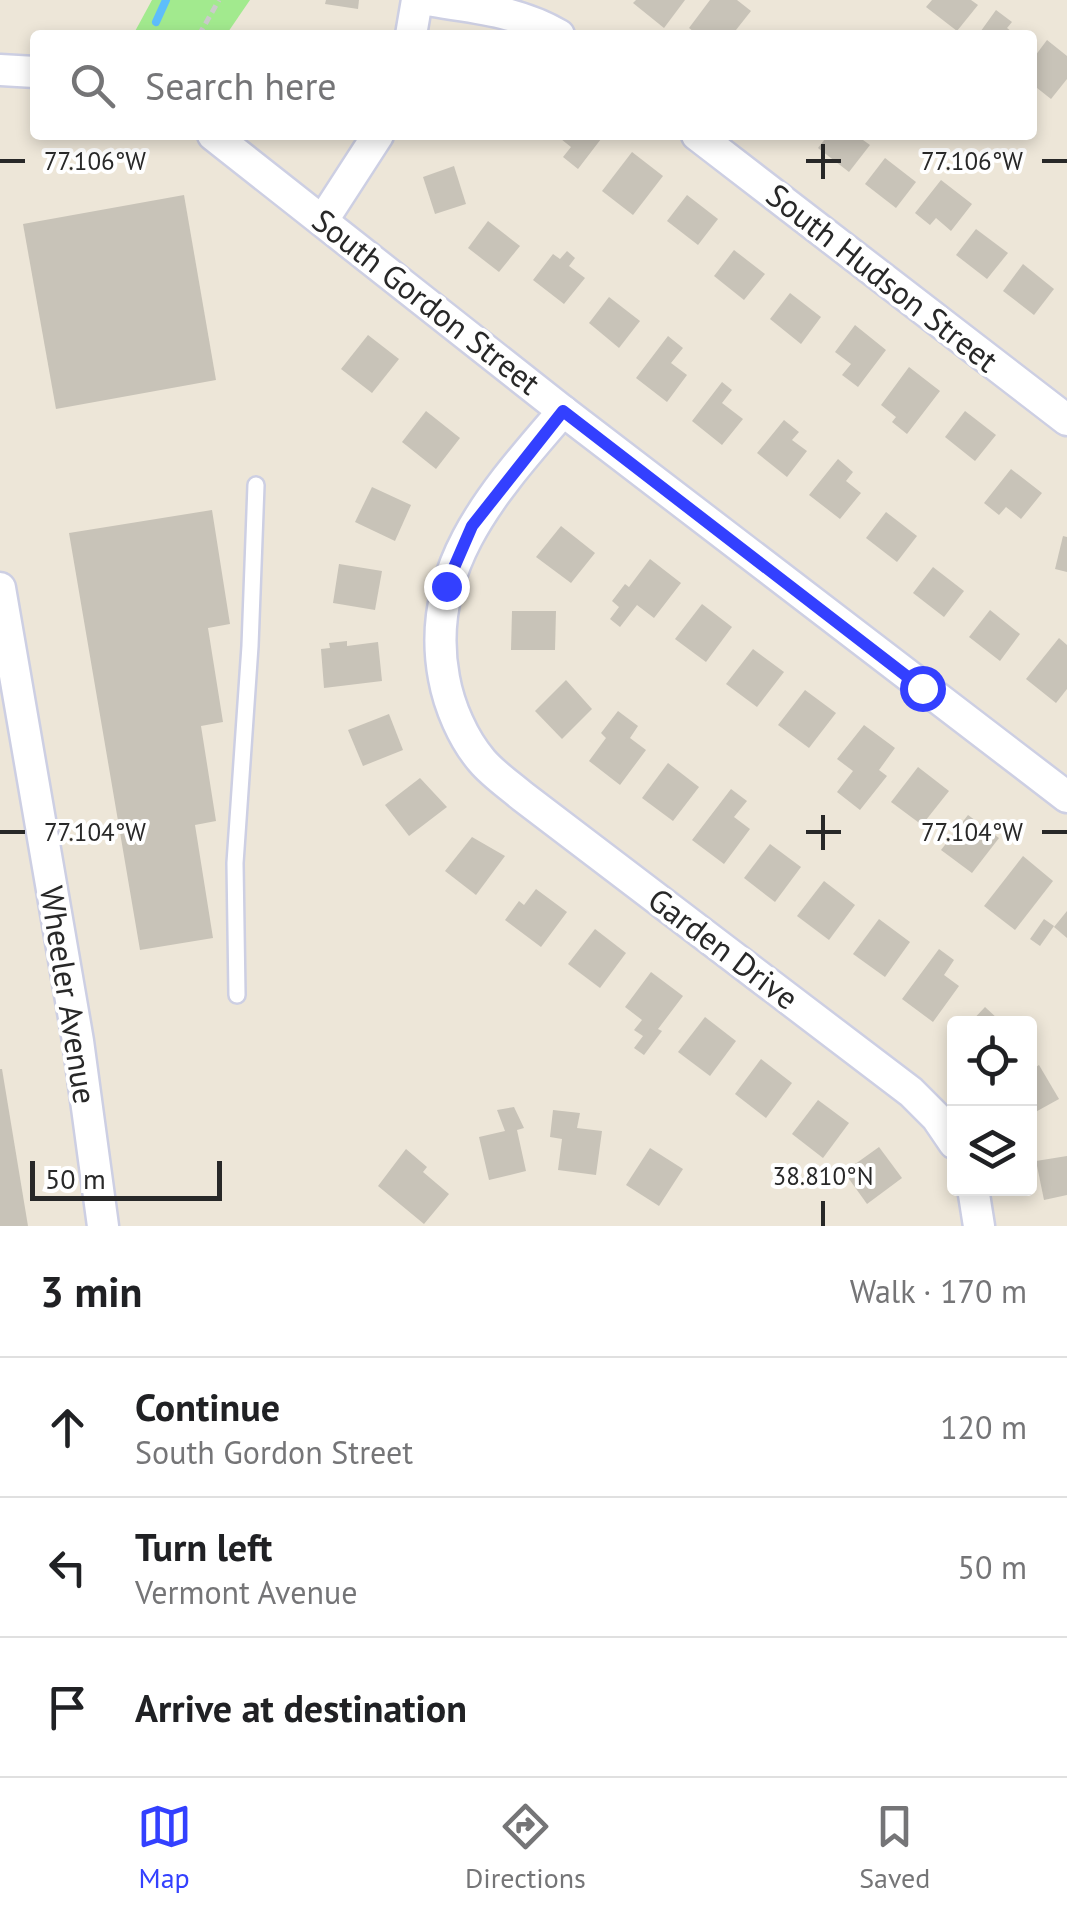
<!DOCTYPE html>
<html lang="en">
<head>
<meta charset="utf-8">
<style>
	:root { --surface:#fff; --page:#f2f2f2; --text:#202124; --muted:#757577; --line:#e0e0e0; --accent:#3340ff }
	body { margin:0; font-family:"PT Sans",sans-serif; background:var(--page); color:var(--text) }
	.controls { position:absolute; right:30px; bottom:30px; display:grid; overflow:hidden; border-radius:10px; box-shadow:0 5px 15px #0003 }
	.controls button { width:90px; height:90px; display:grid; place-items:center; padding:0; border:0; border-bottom:2px solid var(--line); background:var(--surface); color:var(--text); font:50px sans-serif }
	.scale { position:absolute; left:30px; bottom:25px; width:192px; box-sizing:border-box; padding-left:10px; border:5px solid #282828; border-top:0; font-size:28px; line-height:35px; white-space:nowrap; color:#282828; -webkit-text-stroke:8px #fff; paint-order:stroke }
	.stop { position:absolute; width:30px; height:30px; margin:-22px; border:8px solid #3340ff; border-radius:50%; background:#fff }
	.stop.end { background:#3340ff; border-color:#fff; box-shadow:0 2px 10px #0008 }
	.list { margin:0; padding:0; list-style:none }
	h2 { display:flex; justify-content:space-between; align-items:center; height:130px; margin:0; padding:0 40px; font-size:42px }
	h2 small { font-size:32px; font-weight:400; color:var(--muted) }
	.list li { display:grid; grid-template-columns:65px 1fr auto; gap:30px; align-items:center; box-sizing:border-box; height:140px; padding:0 40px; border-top:2px solid var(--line) }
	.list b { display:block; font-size:38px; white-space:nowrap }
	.list p { margin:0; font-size:32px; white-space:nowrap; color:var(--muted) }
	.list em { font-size:32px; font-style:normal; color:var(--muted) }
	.icon { flex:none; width:55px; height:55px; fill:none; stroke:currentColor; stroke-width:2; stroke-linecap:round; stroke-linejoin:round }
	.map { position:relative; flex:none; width:1067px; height:1226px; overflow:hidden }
	.search { position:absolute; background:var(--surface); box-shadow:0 5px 15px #0003; left:30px; right:30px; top:30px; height:110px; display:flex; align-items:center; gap:25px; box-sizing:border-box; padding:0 35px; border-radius:10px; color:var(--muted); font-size:38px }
	.sheet { height:550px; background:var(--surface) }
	nav { display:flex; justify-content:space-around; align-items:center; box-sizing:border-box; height:140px; border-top:2px solid var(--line); background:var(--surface); font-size:28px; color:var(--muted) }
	nav a { display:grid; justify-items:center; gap:5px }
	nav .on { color:var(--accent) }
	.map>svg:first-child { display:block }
</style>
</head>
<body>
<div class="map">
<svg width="1067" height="1226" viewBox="0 0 1067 1226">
	<rect width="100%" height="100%" fill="#ede6d8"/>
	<polygon fill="#a2ea8e" points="152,0 250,0 226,35 133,35"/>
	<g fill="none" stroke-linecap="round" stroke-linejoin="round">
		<polyline stroke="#5ebefb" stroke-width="8" points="156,22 166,0"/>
	</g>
	<g fill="#c8c3b8">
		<polygon points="326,0 359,0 358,9 325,4"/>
		<polygon points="636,0 685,0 664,28 633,3"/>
		<polygon points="710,0 737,0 751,11 732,35 698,35 689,28"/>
		<polygon points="932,0 971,0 978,5 957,31 926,7"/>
		<polygon points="996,10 1012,22 1007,28 1016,35 978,35"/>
		<polygon points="1047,40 1067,56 1067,79 1051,99 1032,84 1032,60"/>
		<polygon points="556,135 604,135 578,169 563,157 571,147"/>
		<polygon points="828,135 856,135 870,145 849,172 818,148"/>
		<polygon points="632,152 663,176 633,215 602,191"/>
		<polygon points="885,158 916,182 896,208 865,184"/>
		<polygon points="454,166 466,204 435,214 423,177"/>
		<polygon points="941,180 972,204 951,231 936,218 930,225 915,213"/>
		<polygon points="184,195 216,380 56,409 23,224"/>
		<polygon points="687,195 718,219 698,245 667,221"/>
		<polygon points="488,221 520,246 499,272 468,248"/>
		<polygon points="976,229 1008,253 987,279 956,255"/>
		<polygon points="734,250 765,274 744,300 714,276"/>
		<polygon points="567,251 575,258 569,266 585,278 564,304 533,280 553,254 560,259"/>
		<polygon points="1023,264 1054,289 1034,315 1003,291"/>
		<polygon points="790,293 821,317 801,344 770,319"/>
		<polygon points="609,297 640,321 619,348 589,323"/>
		<polygon points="855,325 886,350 858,387 842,375 851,364 835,352"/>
		<polygon points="368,335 399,359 372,393 341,369"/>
		<polygon points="668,336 683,348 671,363 687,375 667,402 636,378"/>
		<polygon points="909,367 940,391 907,434 892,422 896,417 881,405"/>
		<polygon points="722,382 732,390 722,403 743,419 722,445 692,421"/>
		<polygon points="426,411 460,438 436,469 402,442"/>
		<polygon points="965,411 996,435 975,461 945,437"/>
		<polygon points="784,420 799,432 792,440 807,451 787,477 757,453"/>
		<polygon points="838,459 853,472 846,481 861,493 840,519 809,495"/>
		<polygon points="1011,469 1042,493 1021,519 1006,507 999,515 984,503"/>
		<polygon points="372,487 411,505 395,541 355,522"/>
		<polygon points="212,510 230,624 208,628 223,722 201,726 216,821 195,825 213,938 140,950 69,533"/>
		<polygon points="886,512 917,536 897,562 866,538"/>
		<polygon points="561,526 595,553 571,583 536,557"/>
		<polygon points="1063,536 1067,537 1067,572 1055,569"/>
		<polygon points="650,559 681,583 654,618 637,605 620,627 610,619 619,607 612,601 625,584 629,587"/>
		<polygon points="339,564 382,571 375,610 333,603"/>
		<polygon points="933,567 964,591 944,617 913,593"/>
		<polygon points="702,604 732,627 706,662 675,639"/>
		<polygon points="990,610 1020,634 1000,661 969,637"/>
		<polygon points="512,611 556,611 555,650 511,650"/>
		<polygon points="1059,638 1067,645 1067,689 1056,703 1026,679"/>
		<polygon points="347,641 347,646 378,642 382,681 324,688 321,649 330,648 329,643"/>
		<polygon points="753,649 784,672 757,707 726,684"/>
		<polygon points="566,680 592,709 562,739 535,711"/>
		<polygon points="805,690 836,713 809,748 778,725"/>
		<polygon points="618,711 638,726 630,738 646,750 620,785 589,761 606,738 601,733"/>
		<polygon points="389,714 403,750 363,766 348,730"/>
		<polygon points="864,725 895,748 879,770 887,776 860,810 837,792 853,771 837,759"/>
		<polygon points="668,763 699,787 673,821 642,798"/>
		<polygon points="918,767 949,791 922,825 891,802"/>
		<polygon points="420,778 447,807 409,836 385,805"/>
		<polygon points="731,789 747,801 734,817 750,829 724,864 692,840"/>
		<polygon points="968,815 999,838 972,873 941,850"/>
		<polygon points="472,837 505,856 476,895 445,871"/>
		<polygon points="770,844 801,867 775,902 744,878"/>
		<polygon points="1023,856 1053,881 1015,930 984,906"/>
		<polygon points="824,881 855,905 829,940 797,916"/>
		<polygon points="536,889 567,912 541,947 505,920 519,901 524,905"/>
		<polygon points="1067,911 1067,938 1054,927"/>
		<polygon points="879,919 910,942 885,977 853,954"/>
		<polygon points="1044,919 1054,926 1040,946 1030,939"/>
		<polygon points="595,929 626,953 600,988 568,964"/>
		<polygon points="939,949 954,960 944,975 959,986 933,1022 902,999"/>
		<polygon points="651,972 683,996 658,1029 662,1031 644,1055 634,1048 643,1036 634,1030 642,1020 625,1007"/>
		<polygon points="985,1007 999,1020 1002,1024 969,1024"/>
		<polygon points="705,1017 736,1041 710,1076 678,1052"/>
		<polygon points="761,1059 792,1083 766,1118 735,1094"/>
		<polygon points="1039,1065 1059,1099 1030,1115 1030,1071"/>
		<polygon points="0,1069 2,1069 28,1226 0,1226"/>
		<polygon points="818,1100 849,1123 823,1158 792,1134"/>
		<polygon points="514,1107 524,1128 517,1130 526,1171 489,1180 479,1137 505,1131 497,1110"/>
		<polygon points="553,1110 580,1113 577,1128 602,1131 596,1175 558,1170 562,1139 550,1137"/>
		<polygon points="879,1147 902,1178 867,1204 844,1172"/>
		<polygon points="650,1148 683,1169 659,1206 626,1185"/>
		<polygon points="406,1149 427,1167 423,1172 449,1194 424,1224 378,1186"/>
		<polygon points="1067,1156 1067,1195 1044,1200 1036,1161"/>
	</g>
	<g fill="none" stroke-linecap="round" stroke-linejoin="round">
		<defs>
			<polyline id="lane" points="237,995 235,863 250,646 256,485"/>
			<g id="street">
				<path d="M426,0C472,7 518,11 559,35"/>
				<polyline points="411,35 417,0"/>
				<polyline points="0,70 35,72"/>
				<polyline points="213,135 563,411 1067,797"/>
				<polyline points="697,135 1067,420"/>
				<polyline points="323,220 378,135"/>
				<path d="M563,411C496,489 423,567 444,678C449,706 463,739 482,761C493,774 509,785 522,796L911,1092L937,1118L954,1143"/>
				<polyline points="0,588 78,1041 103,1226"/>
				<polyline points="973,1188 979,1226"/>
			</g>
		</defs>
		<use href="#lane" stroke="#cdcfe3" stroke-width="20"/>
		<use href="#street" stroke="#cdcfe3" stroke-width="35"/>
		<polyline stroke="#cbcbcb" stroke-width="5" stroke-dasharray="8 5" stroke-linecap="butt" points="199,35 219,0"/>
		<use href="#lane" stroke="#fff" stroke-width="15"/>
		<use href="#street" stroke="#fff" stroke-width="30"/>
	</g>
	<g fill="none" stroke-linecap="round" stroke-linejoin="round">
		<polyline stroke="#3340ff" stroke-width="12" points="446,586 472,526 563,411 922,688"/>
	</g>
	<path fill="none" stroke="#282828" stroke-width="4" d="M823,144V179M0,161H25M806,161H841M1042,161H1067M823,815V850M0,832H25M806,832H841M1042,832H1067M823,1201V1226"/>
	<g text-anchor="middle" stroke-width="8" stroke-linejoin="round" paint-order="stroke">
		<g font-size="32" fill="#282828" stroke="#fff">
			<text transform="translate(882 278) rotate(38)" y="11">South Hudson Street</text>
			<text transform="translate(426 302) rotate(38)" y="11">South Gordon Street</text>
			<text transform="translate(723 949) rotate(37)" y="11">Garden Drive</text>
			<text transform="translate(68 995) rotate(81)" y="11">Wheeler Avenue</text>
		</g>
	</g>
	<g font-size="25" text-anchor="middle" fill="#282828" stroke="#fff" stroke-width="8" stroke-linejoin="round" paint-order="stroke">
		<text x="972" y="170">77.106°W</text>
		<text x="95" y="170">77.106°W</text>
		<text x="972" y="841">77.104°W</text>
		<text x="95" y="841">77.104°W</text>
		<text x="823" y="1185">38.810°N</text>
	</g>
</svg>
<div class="controls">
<button><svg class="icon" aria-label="locate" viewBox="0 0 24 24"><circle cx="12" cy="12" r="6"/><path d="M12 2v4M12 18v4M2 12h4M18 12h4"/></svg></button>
<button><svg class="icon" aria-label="layers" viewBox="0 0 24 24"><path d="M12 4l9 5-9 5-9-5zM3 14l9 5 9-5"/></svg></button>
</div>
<div class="scale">50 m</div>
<div class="stop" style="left:922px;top:688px"></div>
<div class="stop end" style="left:446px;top:586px"></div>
<div class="search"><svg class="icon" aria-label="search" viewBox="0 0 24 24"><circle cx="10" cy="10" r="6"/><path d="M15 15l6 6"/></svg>Search here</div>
</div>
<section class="sheet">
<h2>3 min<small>Walk · 170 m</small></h2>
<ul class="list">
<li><svg class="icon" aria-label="ahead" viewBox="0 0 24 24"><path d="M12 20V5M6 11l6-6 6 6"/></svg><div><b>Continue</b><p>South Gordon Street</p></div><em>120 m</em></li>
<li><svg class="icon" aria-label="left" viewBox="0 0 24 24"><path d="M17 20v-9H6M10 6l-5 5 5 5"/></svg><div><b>Turn left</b><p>Vermont Avenue</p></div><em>50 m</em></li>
<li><svg class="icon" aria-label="arrive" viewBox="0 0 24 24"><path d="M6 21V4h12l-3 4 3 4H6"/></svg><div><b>Arrive at destination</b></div></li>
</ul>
</section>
<nav>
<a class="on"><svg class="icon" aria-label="map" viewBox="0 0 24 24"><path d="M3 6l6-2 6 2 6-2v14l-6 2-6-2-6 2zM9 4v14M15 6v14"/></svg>Map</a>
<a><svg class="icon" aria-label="directions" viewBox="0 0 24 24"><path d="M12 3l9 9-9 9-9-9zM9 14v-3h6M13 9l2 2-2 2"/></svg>Directions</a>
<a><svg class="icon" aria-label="saved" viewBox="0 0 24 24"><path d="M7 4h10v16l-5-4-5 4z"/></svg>Saved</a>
</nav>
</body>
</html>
